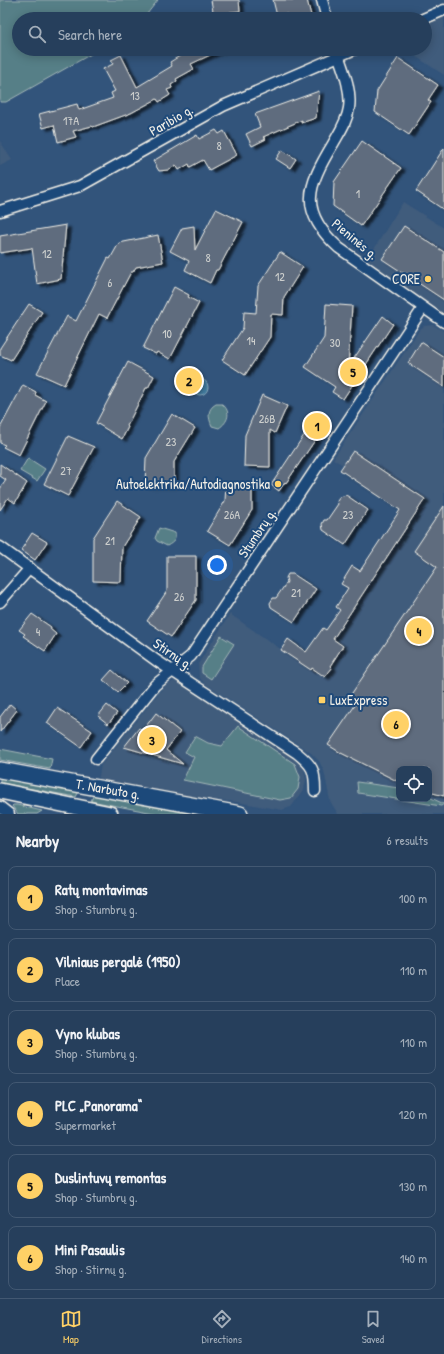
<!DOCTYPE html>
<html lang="en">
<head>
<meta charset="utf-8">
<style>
	:root { --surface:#263f5c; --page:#324a65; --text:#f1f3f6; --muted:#a4afbb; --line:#425872; --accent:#ffd166 }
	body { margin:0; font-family:"Patrick Hand",sans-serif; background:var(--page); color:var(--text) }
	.controls { position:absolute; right:12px; bottom:12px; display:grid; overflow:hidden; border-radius:8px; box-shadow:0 2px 10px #0003 }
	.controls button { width:36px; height:36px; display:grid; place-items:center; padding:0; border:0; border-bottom:1px solid var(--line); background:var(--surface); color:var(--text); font:20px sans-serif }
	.you { position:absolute; left:217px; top:565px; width:14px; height:14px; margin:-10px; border:3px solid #fff; border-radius:50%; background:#1a73e8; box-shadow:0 0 0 6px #1a73e833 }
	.badge { display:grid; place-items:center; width:26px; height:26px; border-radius:50%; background:var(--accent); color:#111; font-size:13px; font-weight:700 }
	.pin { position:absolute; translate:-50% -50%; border:2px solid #fff; box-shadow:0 1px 4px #0006 }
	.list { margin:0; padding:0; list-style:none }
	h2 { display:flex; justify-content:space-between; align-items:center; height:52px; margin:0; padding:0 16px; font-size:17px }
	h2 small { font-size:13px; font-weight:400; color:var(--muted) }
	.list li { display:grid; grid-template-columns:26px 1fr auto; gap:12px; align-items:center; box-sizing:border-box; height:64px; margin:0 8px 8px; padding:0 8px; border:1px solid var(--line); border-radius:8px }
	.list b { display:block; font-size:15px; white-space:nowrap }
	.list p { margin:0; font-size:13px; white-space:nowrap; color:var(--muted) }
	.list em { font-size:13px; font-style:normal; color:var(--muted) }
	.icon { flex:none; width:22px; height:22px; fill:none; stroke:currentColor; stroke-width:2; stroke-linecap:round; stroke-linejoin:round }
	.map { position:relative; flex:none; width:444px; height:814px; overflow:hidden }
	.search { position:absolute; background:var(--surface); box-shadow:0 2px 10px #0003; left:12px; right:12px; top:12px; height:44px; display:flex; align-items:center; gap:10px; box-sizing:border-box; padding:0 14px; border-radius:22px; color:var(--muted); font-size:15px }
	.sheet { height:484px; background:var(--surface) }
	nav { display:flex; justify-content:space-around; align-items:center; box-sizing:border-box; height:56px; border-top:1px solid var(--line); background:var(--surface); font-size:11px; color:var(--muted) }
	nav a { display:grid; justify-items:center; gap:2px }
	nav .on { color:var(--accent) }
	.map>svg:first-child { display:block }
</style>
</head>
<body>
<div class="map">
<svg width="444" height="814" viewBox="0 0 444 814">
	<defs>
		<filter id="shadow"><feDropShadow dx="4.5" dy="2.5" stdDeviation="1" flood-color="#0009"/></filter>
	</defs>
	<rect width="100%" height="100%" fill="#32547b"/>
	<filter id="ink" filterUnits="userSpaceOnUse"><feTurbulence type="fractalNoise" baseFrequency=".025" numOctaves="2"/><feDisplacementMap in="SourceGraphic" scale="8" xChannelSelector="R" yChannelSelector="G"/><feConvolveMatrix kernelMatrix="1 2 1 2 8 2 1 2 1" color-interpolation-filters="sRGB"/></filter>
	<g filter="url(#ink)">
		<g fill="#3f5b7c" fill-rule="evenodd">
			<polygon points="444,14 444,75 404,49 425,49 425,23"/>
			<polygon points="0,141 12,160 0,166"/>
			<polygon points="403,202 444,228 444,315 366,262"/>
			<path d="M433,325L444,331V814H338L330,801L324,771L319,761L311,753L204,683L199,677L198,664L230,614L311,670L413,518L340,470L343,465L333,459L420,329L424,326ZM399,769H429V799H399Z"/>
			<polygon points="174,681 183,684 297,758 303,764 306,780 304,790 291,807 282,810 237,802 191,798 98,781 101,765 165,685"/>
		</g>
		<g fill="#567f87" stroke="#a5b8b8">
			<polygon points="0,0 158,0 143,19 19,19 19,49 100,49 6,102 0,102"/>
			<path d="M216,404H222C232,412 228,422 219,428L212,426C208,417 207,409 216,404Z"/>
			<polygon points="28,458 45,469 37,481 20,471"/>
			<path d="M159,528L175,533C176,540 174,542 167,546L157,541L155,538Z"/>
			<polygon points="221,636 234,644 211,679 202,673 202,667"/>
			<polygon points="238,726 295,764 300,777 298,789 291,798 280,800 183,780 194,757 185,752 195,736 208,743 222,746"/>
			<polygon points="0,749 52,759 50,769 0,760"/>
			<polygon points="0,777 79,791 76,797 0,783"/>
			<polygon points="357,782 399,788 399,799 429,799 429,797 444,804 441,806 358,793"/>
			<polygon points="94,794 204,814 159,814 91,801"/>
			<polygon points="13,805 17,805 42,811 37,814 18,814 12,806"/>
		</g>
		<circle fill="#41799c" stroke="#89a9ba" cx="200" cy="387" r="8"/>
		<g fill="#5e6c7e" stroke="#f4f1e8" filter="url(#shadow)">
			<polygon points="211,0 239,0 240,11 230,12 230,15 214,17"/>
			<polygon points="273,0 307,0 312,19 288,19 287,14 277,16"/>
			<polygon points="191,49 223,49 191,64 194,69 176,79 177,81 171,85 172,88 167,90 170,95 159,102 157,99 131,113 93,127 92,126 73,131 76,137 58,142 54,125 43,128 39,114 77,104 79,110 113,98 111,93 115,91 103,69 113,64 111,60 121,55 137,87 172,66 170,62"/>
			<polygon points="398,58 438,85 428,100 431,102 409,135 375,112 377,91"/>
			<polygon points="319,91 316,118 301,123 302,120 263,137 266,139 252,146 246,134 260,127 255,114"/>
			<polygon points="216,130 219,134 224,131 237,155 209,170 203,160 190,167 189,164 179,170 176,165 168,170 159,171 153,161 197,135 199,139"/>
			<polygon points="362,141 401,168 361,226 333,206 334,182"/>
			<polygon points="444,148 444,210 416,191"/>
			<polygon points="282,150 296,159 290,168 276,159"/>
			<polygon points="216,209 243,222 218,270 216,270 210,283 185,270 189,261 170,251 182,228 194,226 195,250"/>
			<polygon points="66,225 61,279 37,284 32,248 0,253 0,236"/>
			<polygon points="404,226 444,252 444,300 382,259"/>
			<polygon points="158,235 163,262 136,267 133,272 131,272 107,318 99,314 64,385 37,373 67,316 76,321 108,258 110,259 119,243"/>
			<polygon points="280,252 303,267 284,297 283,315 271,314 270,337 245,375 222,360 243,328 244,312 256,313 258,286"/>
			<polygon points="174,287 189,295 188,297 199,303 170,359 157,352 156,354 143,348"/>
			<polygon points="29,304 42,312 11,360 0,355 0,348"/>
			<polygon points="326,304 352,306 348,367 383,316 393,324 343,399 332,392 335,387 305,367 324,338"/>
			<polygon points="421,342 444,357 444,387 408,363"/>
			<polygon points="128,362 154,376 148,388 146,388 127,426 128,427 122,439 96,423"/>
			<polygon points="23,385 36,392 35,395 46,401 19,455 3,447 5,445 0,443 0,428"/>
			<polygon points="262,395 287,406 275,433 270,430 270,467 244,466 245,435"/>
			<polygon points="172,414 195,428 174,462 174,485 145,485 146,458"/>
			<polygon points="316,417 326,424 286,483 285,482 279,491 271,485"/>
			<polygon points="68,436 94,447 68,496 44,484"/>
			<polygon points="353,451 425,499 333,639 343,646 330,666 332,668 325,677 312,668 311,670 281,650 288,639 306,652 323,628 326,630 340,610 336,607 348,588 341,584 352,566 360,571 400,510 340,470"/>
			<polygon points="0,464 27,483 15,503 8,498 0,510 0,489 6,480 0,476"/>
			<polygon points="226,483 252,484 252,510 230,545 207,531 225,501"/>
			<polygon points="346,495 368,510 345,545 323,530 322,524 324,520 327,520 338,504 337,501 340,497"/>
			<polygon points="117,501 141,517 122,547 121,582 93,581 93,538"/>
			<polygon points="444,506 444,796 429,792 429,769 399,769 399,782 341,753 328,745 358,701 350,696 437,567 414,551"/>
			<polygon points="32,533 47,542 35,560 21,550"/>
			<polygon points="167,556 196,556 196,600 171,637 147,621 167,591"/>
			<polygon points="288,574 293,574 316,589 294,622 271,607 270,603 273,598 276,598 287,582 286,578"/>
			<polygon points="32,614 51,627 50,629 56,634 45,651 23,636 25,634 19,630"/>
			<polygon points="112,670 127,683 118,692 103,680"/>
			<polygon points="10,704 17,710 0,732 0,717"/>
			<polygon points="107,705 117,713 108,724 98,716"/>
			<polygon points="57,708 92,731 81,747 47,723"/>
			<polygon points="156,713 180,732 166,750 183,764 124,747 139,728 143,730"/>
		</g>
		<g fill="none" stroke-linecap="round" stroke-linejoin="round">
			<defs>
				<g id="street">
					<polyline points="322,0 327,19"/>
					<polyline points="423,19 444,10"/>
					<path d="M336,49C342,67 352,89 349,108C347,122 339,133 333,144C307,187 298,211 339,248L444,322"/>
					<polyline points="0,211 80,186 223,106 355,49"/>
					<path d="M0,547L157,661L297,753C313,766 315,770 315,791"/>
					<polyline points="0,602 30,568"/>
					<polyline points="96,759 155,685 191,656 423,308"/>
					<polyline points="0,807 9,814"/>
				</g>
				<g id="primary">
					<polyline points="0,770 240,814"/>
					<polyline points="0,791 110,814"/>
				</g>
			</defs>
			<use href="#street" stroke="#f4f1e8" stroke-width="13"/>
			<use href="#primary" stroke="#f4f1e8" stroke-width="18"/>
			<use href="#street" stroke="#1f4a7a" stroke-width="10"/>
			<use href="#primary" stroke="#1f4a7a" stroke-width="15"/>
		</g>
	</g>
	<g fill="#ffd166" stroke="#1f4a7a" stroke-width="1.5">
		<circle cx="428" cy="279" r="4"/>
		<circle cx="278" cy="484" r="4"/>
		<rect x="318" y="696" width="8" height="8" rx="2"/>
	</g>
	<g text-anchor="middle" stroke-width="4" stroke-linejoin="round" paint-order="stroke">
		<g font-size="12" fill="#ced0ce">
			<text x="135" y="100">13</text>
			<text x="71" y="125">17A</text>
			<text x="219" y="150">8</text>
			<text x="358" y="198">1</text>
			<text x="47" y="258">12</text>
			<text x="208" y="262">8</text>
			<text x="280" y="281">12</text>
			<text x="110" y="287">6</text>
			<text x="167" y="338">10</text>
			<text x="251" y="345">14</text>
			<text x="335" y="347">30</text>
			<text x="267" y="423">26B</text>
			<text x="171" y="446">23</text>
			<text x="66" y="475">27</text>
			<text x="232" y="519">26A</text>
			<text x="348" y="519">23</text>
			<text x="110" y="545">21</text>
			<text x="296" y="597">21</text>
			<text x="179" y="601">26</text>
			<text x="38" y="636">4</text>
		</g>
		<g font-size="14" fill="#f4f1e8" stroke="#1f4a7a">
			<text transform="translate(171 120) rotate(-30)" y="5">Paribio g.</text>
			<text transform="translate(355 239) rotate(40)" y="5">Pieninės g.</text>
			<text transform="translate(257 533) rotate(-56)" y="5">Stumbrų g.</text>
			<text transform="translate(173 654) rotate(34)" y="5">Stirnų g.</text>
			<text transform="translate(108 789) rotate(10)" y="5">T. Narbuto g.</text>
		</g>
		<g font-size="14" fill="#f4f1e8" stroke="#1f4a7a" text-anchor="end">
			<text x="420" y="284">CORE</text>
			<text x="270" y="489">Autoelektrika/Autodiagnostika</text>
			<text x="330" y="705" text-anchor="start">LuxExpress</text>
		</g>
	</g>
</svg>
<div class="controls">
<button><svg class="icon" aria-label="locate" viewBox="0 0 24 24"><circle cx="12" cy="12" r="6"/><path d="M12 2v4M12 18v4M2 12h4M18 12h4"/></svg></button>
</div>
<div class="you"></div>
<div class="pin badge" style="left:317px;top:426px">1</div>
<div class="pin badge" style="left:189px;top:381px">2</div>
<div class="pin badge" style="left:152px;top:740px">3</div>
<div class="pin badge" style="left:419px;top:631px">4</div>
<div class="pin badge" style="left:353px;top:372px">5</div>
<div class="pin badge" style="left:396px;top:724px">6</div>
<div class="search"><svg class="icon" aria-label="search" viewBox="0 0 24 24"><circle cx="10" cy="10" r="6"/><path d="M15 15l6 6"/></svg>Search here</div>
</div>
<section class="sheet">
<h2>Nearby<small>6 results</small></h2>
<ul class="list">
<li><span class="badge">1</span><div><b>Ratų montavimas</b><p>Shop · Stumbrų g.</p></div><em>100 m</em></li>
<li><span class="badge">2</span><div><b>Vilniaus pergalė (1950)</b><p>Place</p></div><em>110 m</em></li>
<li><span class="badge">3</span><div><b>Vyno klubas</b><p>Shop · Stumbrų g.</p></div><em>110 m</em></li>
<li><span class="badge">4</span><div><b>PLC „Panorama“</b><p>Supermarket</p></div><em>120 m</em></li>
<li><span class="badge">5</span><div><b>Duslintuvų remontas</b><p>Shop · Stumbrų g.</p></div><em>130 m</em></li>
<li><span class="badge">6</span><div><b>Mini Pasaulis</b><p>Shop · Stirnų g.</p></div><em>140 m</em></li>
</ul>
</section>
<nav>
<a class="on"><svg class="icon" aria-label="map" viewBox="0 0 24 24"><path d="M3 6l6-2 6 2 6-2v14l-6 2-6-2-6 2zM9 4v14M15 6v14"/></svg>Map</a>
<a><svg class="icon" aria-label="directions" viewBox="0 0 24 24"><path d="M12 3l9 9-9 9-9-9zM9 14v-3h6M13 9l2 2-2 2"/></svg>Directions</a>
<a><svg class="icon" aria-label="saved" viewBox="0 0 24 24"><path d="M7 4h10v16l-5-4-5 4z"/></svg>Saved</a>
</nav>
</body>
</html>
